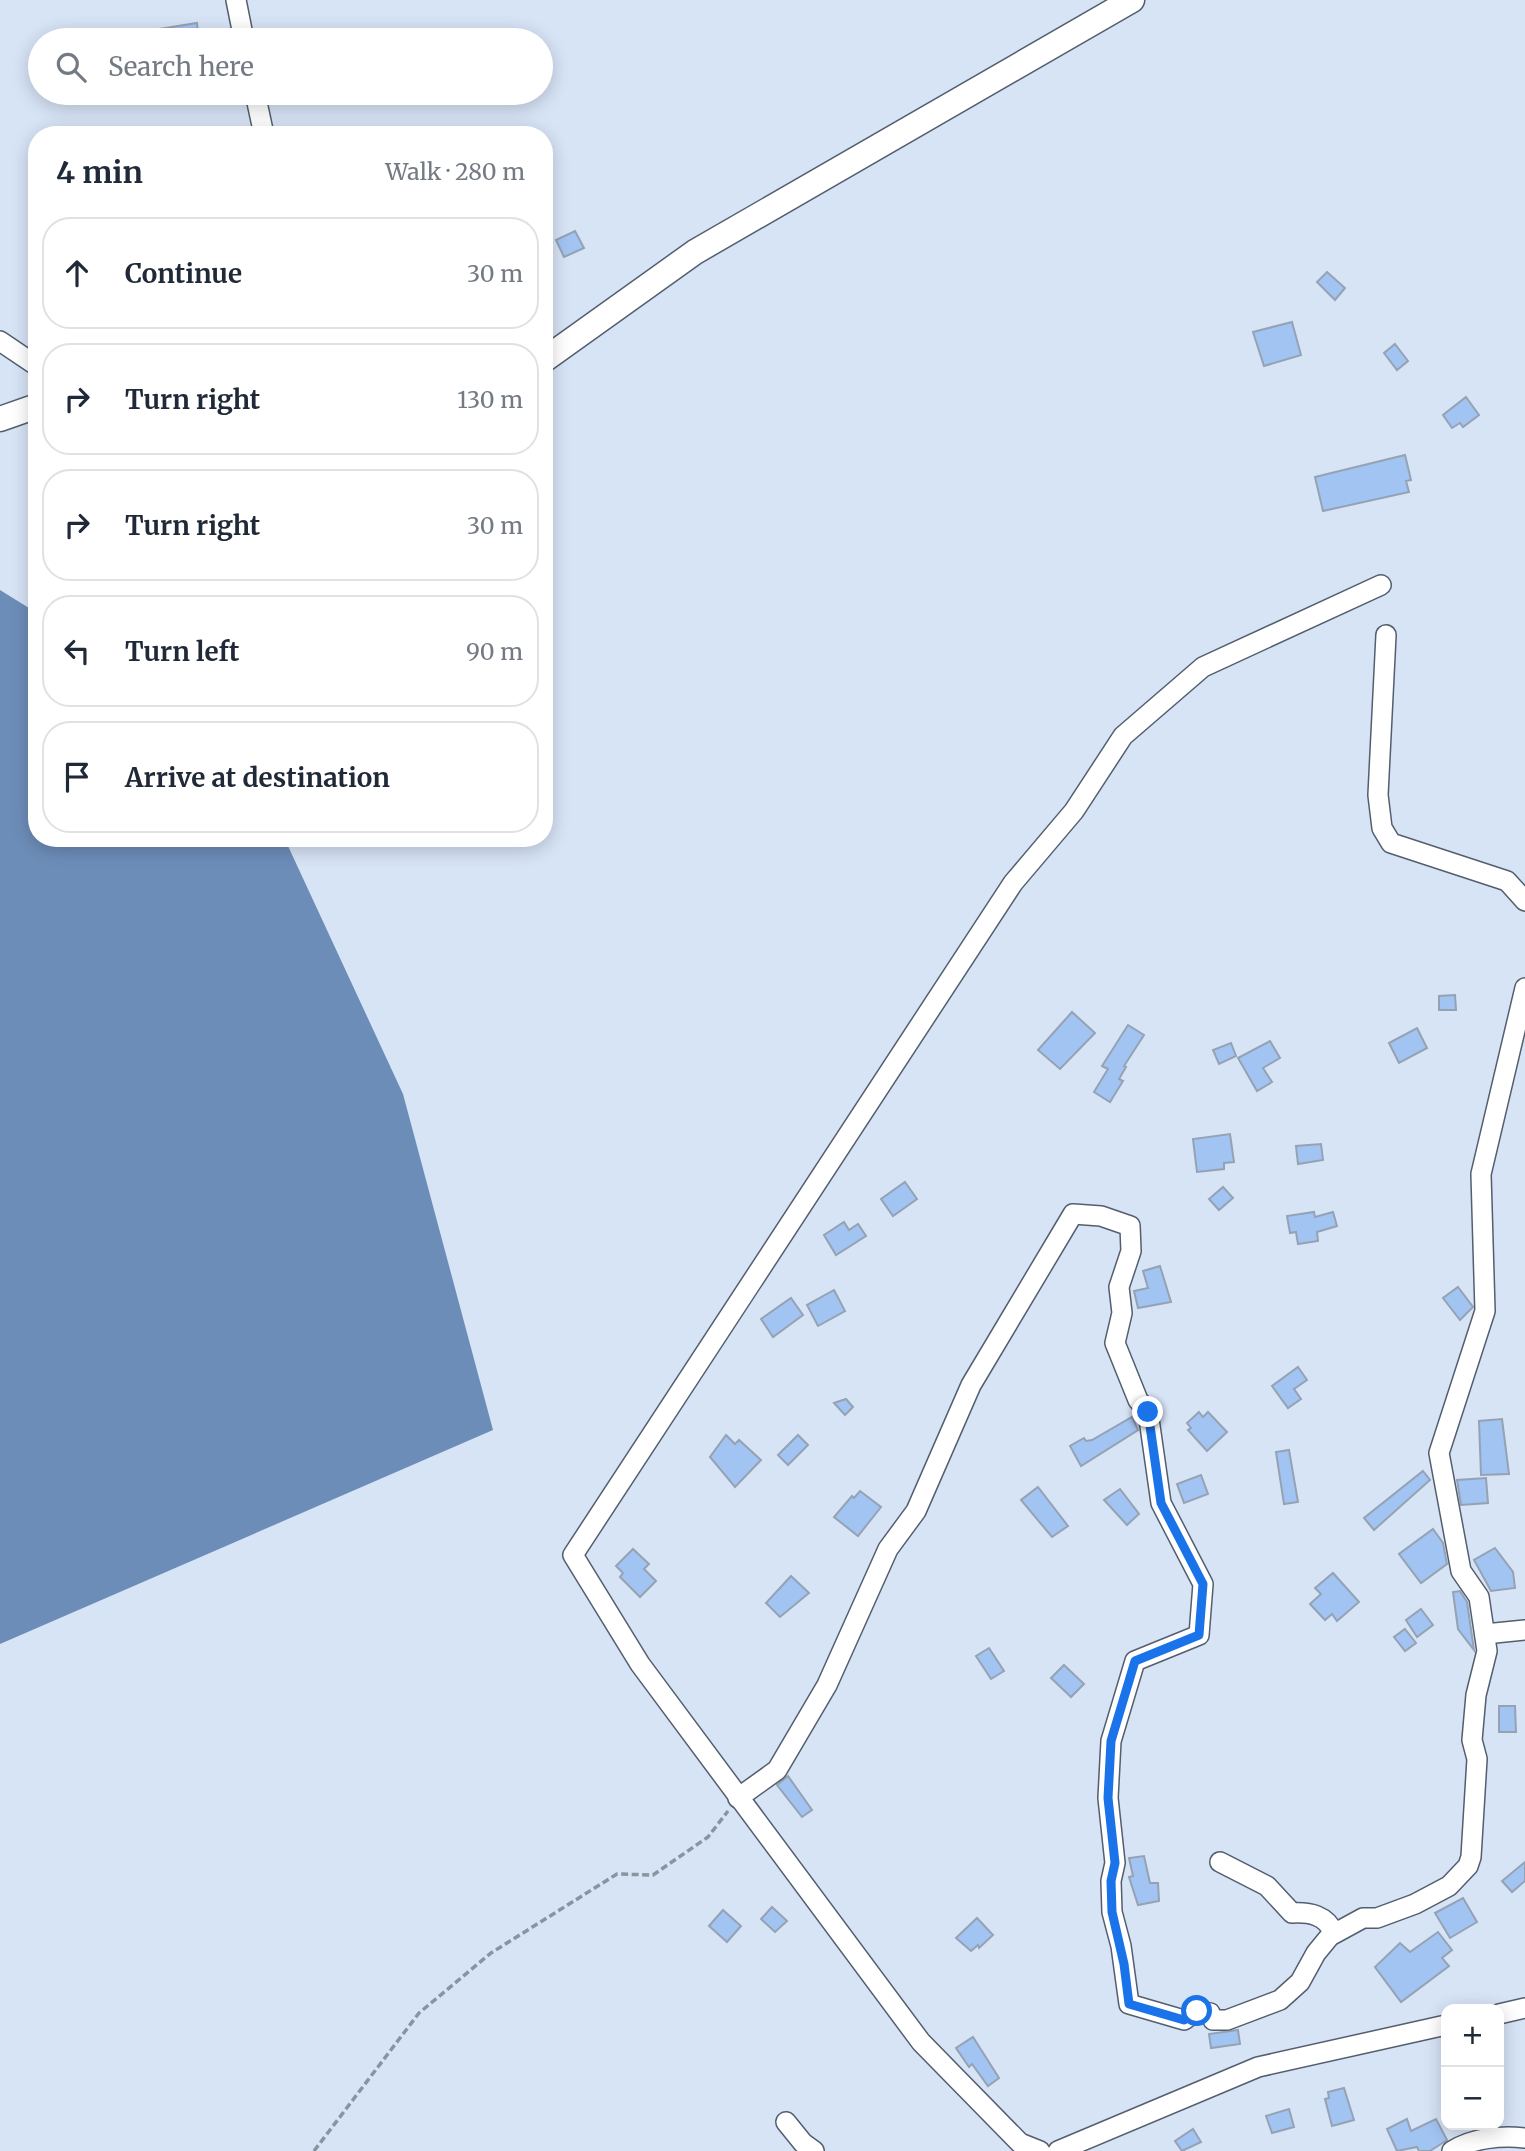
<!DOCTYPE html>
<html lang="en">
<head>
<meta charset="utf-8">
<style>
	:root { --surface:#fff; --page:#f6f6f7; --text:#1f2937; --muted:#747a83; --line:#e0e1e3 }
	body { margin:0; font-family:Merriweather,serif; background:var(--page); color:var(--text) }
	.controls { position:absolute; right:21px; bottom:21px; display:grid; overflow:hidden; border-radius:14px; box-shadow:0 4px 18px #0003 }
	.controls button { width:63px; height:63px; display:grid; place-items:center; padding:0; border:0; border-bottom:2px solid var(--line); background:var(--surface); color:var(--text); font:35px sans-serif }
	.stop { position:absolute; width:21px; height:21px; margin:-16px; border:5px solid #1a73e8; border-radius:50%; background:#fff }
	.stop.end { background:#1a73e8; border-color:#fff; box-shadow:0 2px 7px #0008 }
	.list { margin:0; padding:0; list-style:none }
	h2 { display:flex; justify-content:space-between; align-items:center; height:91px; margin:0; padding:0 28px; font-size:30px }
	h2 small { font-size:23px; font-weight:400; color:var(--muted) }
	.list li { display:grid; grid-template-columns:46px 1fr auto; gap:21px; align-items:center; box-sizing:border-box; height:112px; margin:0 14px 14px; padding:0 14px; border:2px solid var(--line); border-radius:28px }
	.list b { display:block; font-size:26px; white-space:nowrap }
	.list em { font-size:23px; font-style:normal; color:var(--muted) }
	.icon { flex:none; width:38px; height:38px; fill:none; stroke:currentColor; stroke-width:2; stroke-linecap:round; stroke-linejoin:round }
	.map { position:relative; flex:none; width:1525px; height:2151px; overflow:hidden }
	.search { position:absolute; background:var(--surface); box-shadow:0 4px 18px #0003; left:28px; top:28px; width:525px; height:77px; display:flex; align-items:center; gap:18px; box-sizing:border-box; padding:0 24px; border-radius:38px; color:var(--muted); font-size:26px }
	.panel { position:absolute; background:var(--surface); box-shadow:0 4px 18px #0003; left:28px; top:126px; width:525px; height:721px; border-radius:28px }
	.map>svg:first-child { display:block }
</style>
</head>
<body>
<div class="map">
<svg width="1525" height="2151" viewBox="0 0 1525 2151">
	<rect width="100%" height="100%" fill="#d7e4f6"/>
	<polygon fill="#6d8db9" points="0,590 37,613 37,838 281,838 288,846 403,1094 493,1430 0,1644"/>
	<g fill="#a2c4f3" stroke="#95a2b3" stroke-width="2">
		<polygon points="197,23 199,40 141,40 140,32"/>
		<polygon points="575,231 584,248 564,257 556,240"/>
		<polygon points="1327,272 1345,288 1335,300 1317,282"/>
		<polygon points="1292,322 1301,355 1264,366 1253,332"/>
		<polygon points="1395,344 1408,361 1397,370 1384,353"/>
		<polygon points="1466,397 1479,415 1463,427 1460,423 1452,428 1443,415"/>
		<polygon points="1405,455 1411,480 1406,481 1409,492 1323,511 1315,477"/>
		<polygon points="1455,995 1456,1010 1439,1010 1439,996"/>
		<polygon points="1072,1012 1095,1033 1060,1069 1038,1050"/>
		<polygon points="1128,1025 1144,1035 1124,1066 1126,1067 1119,1079 1123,1081 1110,1102 1094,1092 1108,1069 1102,1066"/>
		<polygon points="1417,1028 1427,1048 1399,1063 1389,1043"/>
		<polygon points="1270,1041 1280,1058 1263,1068 1272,1082 1257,1091 1238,1058"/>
		<polygon points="1231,1043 1236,1056 1219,1064 1213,1050"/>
		<polygon points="1230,1134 1234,1162 1224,1163 1224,1169 1197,1172 1193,1139"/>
		<polygon points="1321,1144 1323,1160 1298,1164 1296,1146"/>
		<polygon points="905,1182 917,1199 893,1216 881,1199"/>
		<polygon points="1223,1187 1233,1198 1219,1210 1209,1199"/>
		<polygon points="1314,1212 1315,1217 1333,1212 1337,1226 1317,1232 1318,1241 1298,1244 1296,1232 1290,1233 1287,1216"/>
		<polygon points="844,1222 849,1230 858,1224 866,1236 836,1255 824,1235"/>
		<polygon points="1160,1266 1171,1302 1138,1308 1134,1291 1148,1288 1143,1271"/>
		<polygon points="1458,1287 1473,1307 1460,1320 1443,1298"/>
		<polygon points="834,1290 845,1311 818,1326 807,1305"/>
		<polygon points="791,1298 803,1315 773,1337 761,1319"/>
		<polygon points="1298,1367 1307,1380 1294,1389 1301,1399 1288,1408 1272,1386"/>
		<polygon points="846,1399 853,1407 845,1415 834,1403"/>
		<polygon points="1199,1412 1203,1417 1208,1412 1227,1432 1207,1451 1188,1430 1191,1428 1187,1423"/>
		<polygon points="1132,1417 1138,1430 1081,1466 1070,1446 1084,1438 1086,1441 1092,1440"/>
		<polygon points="1502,1419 1509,1474 1481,1475 1479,1421"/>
		<polygon points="726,1435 735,1444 739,1440 761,1460 735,1487 710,1457"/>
		<polygon points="798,1435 808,1445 788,1465 778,1455"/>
		<polygon points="1289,1450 1298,1502 1284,1504 1276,1452"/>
		<polygon points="1423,1471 1430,1480 1374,1530 1364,1518"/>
		<polygon points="1201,1475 1208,1494 1184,1503 1177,1484"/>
		<polygon points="1486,1478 1488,1503 1461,1505 1457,1480"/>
		<polygon points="1038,1487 1068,1526 1052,1537 1021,1500"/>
		<polygon points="1120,1489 1139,1514 1127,1525 1104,1500"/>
		<polygon points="860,1491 881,1507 858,1536 834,1517 852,1496 854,1498"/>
		<polygon points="1433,1529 1443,1543 1447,1564 1421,1583 1399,1554"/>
		<polygon points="1495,1548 1513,1572 1515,1588 1491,1591 1474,1560"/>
		<polygon points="633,1549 649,1564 644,1569 656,1581 640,1597 620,1577 623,1573 616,1566"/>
		<polygon points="1333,1573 1359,1602 1337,1621 1332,1614 1325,1620 1310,1604 1321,1594 1315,1588"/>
		<polygon points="791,1576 809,1593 780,1617 766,1603"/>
		<polygon points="1460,1591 1467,1602 1474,1650 1458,1629 1453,1592"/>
		<polygon points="1421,1609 1433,1625 1417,1637 1406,1620"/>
		<polygon points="1405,1629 1416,1643 1405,1651 1394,1637"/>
		<polygon points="989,1648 1004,1671 991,1679 976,1656"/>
		<polygon points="1064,1665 1084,1684 1071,1697 1051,1678"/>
		<polygon points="1499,1706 1515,1706 1516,1732 1499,1732"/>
		<polygon points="788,1776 812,1810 802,1817 777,1785"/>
		<polygon points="1144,1856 1150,1883 1158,1883 1159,1901 1138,1905 1129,1877 1133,1876 1129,1858"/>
		<polygon points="1525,1862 1525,1881 1512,1892 1502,1881"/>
		<polygon points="1463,1898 1477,1922 1450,1938 1435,1913"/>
		<polygon points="772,1907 787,1921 775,1932 761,1919"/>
		<polygon points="723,1910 741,1926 727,1942 709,1926"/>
		<polygon points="977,1918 993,1935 979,1948 978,1945 971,1951 956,1938"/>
		<polygon points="1438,1932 1452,1950 1442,1958 1449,1966 1401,2002 1375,1967 1400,1943 1410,1952"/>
		<polygon points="1238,2030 1240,2044 1211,2048 1209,2034"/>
		<polygon points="973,2037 999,2078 988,2086 972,2064 969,2067 956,2048"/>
		<polygon points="1344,2088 1354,2120 1332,2126 1325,2099 1329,2098 1328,2092"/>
		<polygon points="1289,2109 1294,2127 1272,2133 1266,2116"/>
		<polygon points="1407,2119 1411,2131 1436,2119 1447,2140 1430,2151 1419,2151 1417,2147 1397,2151 1387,2129"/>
		<polygon points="1193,2129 1201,2142 1182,2151 1175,2141"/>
	</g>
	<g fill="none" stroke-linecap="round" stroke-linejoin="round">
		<defs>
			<g id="minor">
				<polyline points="236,0 244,40"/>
				<polyline points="255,93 264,135"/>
				<polyline points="0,341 37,366"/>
				<polyline points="1386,635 1378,795 1382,828 1391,843 1507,881 1525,901"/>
				<polyline points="1485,1634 1525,1630"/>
				<polyline points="738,1798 777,1770 827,1685 888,1549 916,1511 971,1385 1073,1214 1101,1216 1130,1226 1131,1251 1119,1287 1122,1313 1115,1343 1138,1400 1148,1412 1161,1503 1203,1584 1199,1635 1135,1661 1111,1741 1108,1798 1115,1863 1111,1881 1112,1912 1121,1946 1129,2004 1184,2020 1197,2011 1210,2013 1213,2020 1227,2020 1280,2000 1300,1982 1316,1953 1330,1936 1363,1918 1377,1918 1415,1904 1449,1886 1468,1866 1471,1857 1477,1759 1472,1740 1476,1695 1487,1651 1479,1597 1461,1571 1439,1453 1485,1311 1481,1174 1525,988"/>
				<path d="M1220,1862L1267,1886L1292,1913C1310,1912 1326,1915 1334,1933"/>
				<polyline points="1499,2014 1525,2008"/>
				<polyline points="786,2122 803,2143 814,2151"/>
				<polyline points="1040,2151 1020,2143 921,2042 640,1664 573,1555 1013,883 1074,811 1123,736 1203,667 1381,585"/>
				<polyline points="1058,2151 1258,2067 1446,2025"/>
				<path d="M1452,2151C1472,2138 1502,2135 1525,2138"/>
			</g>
			<g id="tertiary">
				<polyline points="544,360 695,252 1132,0"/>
				<polyline points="0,419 37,406"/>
			</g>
		</defs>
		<use href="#minor" stroke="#535e6e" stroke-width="22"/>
		<use href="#tertiary" stroke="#535e6e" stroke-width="27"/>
		<polyline stroke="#8a94a1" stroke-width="3.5" stroke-dasharray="7 3.5" stroke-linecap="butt" points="314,2151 419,2013 491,1953 617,1874 653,1875 708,1837 728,1811"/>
		<use href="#minor" stroke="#fff" stroke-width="19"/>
		<use href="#tertiary" stroke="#fff" stroke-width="24"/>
	</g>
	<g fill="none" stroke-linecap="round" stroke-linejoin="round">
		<polyline stroke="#1a73e8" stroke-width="9" points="1148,1412 1161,1503 1203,1584 1199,1635 1135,1661 1111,1741 1108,1798 1115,1863 1111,1881 1112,1912 1124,1964 1129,2004 1184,2020 1197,2011"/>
	</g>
</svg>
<div class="controls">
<button>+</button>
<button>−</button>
</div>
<div class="stop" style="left:1197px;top:2011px"></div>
<div class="stop end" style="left:1148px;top:1412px"></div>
<div class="search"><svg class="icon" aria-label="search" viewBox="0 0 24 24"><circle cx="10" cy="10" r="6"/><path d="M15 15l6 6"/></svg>Search here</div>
<section class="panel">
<h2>4 min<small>Walk · 280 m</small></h2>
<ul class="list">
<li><svg class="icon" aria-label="ahead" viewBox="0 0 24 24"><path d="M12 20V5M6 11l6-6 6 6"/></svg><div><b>Continue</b></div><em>30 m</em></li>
<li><svg class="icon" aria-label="right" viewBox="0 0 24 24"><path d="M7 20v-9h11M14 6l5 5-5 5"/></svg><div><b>Turn right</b></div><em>130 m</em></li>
<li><svg class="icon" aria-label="right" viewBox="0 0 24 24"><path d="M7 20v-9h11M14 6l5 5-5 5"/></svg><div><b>Turn right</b></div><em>30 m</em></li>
<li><svg class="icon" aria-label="left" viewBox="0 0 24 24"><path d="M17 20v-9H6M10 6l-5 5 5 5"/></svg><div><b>Turn left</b></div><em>90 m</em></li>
<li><svg class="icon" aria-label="arrive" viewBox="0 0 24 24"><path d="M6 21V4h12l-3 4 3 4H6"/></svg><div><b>Arrive at destination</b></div></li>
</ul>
</section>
</div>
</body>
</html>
